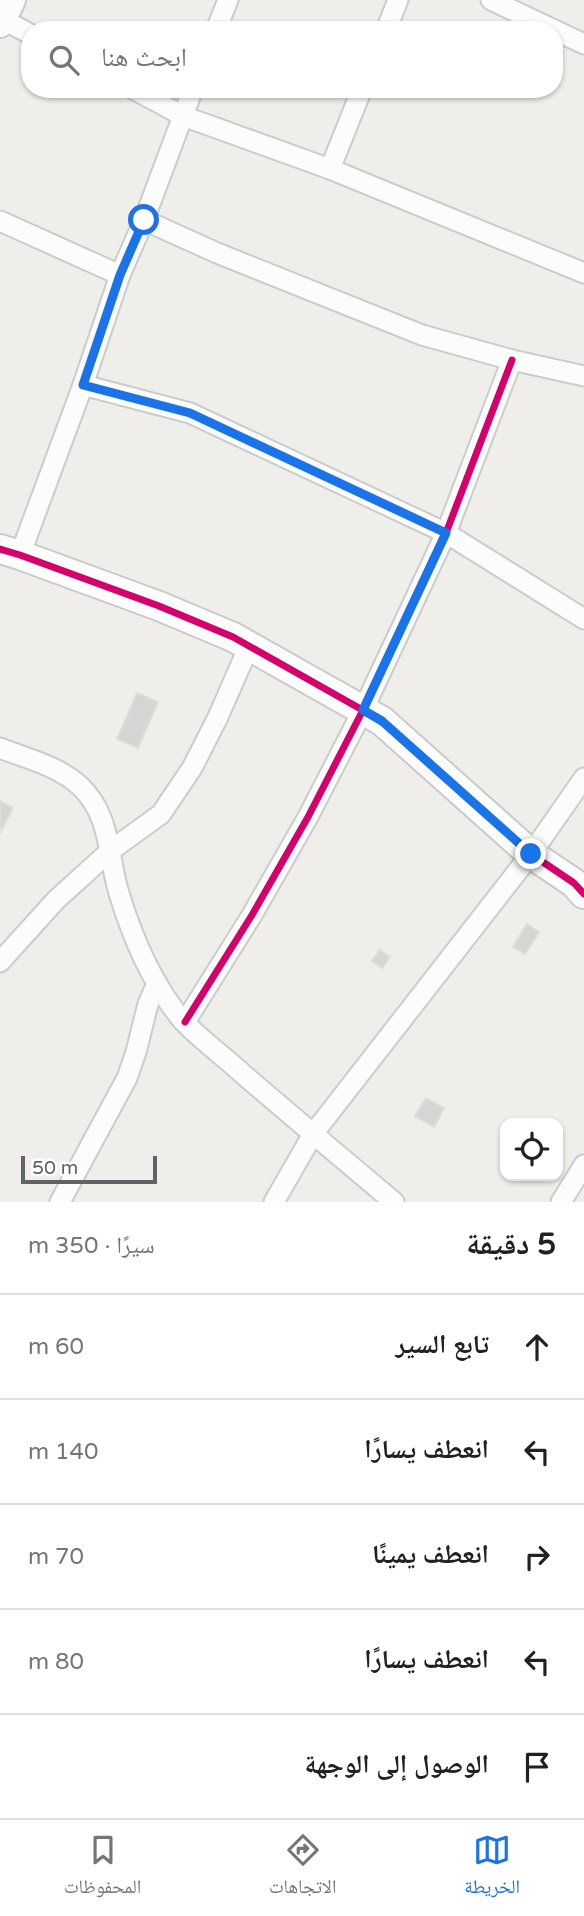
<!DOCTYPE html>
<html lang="ar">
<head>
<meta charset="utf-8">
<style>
	:root { --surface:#fff; --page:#f6f6f6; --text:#202124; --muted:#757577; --line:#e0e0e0; --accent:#1a73e8 }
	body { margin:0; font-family:"Varela Round","Noto Naskh Arabic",sans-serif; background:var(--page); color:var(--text); direction:rtl }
	.controls { position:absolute; right:21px; bottom:21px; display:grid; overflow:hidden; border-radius:14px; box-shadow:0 2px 5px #0004 }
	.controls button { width:63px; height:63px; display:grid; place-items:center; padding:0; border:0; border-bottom:2px solid var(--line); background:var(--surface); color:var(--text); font:35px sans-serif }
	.scale { position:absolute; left:21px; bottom:18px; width:136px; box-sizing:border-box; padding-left:7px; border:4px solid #5f6368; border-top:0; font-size:19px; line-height:24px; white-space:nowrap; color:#5f6368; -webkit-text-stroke:5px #fff; paint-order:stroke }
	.stop { position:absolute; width:21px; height:21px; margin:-16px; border:5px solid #1a73e8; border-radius:50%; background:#fff }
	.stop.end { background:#1a73e8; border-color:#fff; box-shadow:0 2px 7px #0008 }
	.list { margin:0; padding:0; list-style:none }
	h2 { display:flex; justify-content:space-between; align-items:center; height:91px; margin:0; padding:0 28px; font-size:30px }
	h2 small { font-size:23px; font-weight:400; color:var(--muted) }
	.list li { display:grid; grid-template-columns:46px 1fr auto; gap:21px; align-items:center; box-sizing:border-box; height:105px; padding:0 28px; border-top:2px solid var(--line) }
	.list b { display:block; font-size:26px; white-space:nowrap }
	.list em { font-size:23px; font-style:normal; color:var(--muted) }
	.icon { flex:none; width:38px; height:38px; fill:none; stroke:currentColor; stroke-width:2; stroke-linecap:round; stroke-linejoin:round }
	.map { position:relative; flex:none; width:584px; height:1202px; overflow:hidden; direction:ltr }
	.search { position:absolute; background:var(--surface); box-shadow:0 2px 5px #0004; left:21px; right:21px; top:21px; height:77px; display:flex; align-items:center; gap:18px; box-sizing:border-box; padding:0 24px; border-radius:28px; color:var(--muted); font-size:26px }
	.sheet { height:616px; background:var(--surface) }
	nav { display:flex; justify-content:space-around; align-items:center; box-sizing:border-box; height:98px; border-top:2px solid var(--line); background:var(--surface); font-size:19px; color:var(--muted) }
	nav a { display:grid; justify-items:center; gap:4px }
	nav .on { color:var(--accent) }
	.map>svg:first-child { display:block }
</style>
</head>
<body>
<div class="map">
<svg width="584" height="1202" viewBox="0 0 584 1202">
	<rect width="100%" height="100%" fill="#efeeea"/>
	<g fill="#d6d5d3" stroke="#deddd9" stroke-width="2">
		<polygon points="137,693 158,702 138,748 117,739"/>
		<polygon points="0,801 13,808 0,833"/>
		<polygon points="527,924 539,932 525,954 513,947"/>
		<polygon points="380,950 390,957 382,968 372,961"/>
		<polygon points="426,1098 444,1108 434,1127 415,1116"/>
	</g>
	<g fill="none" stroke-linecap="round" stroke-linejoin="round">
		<defs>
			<g id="street">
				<polyline points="491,0 584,44"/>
				<polyline points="2,19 30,34"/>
				<polyline points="216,30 228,0"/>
				<polyline points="386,30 398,0"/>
				<polyline points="133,89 183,116 330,169 584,273"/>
				<polyline points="330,169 362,89"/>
				<polyline points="144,220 217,253 422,335 512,360 584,376"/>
				<polyline points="0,221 120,275"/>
				<polyline points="83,385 190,413 446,533 584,619"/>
				<polyline points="20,555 83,385 120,275 144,220 193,89"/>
				<path d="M0,748C28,759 59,766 81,787C110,815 108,854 118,890C132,937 152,985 184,1022C201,1040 226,1058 244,1075C294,1118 344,1160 394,1202"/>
				<polyline points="0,962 56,900 110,851 161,814 192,768 218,717 249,646"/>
				<polyline points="185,1022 252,915 308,817 363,710 446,533 512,360"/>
				<polyline points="60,1202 127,1078 136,1052 148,1004 157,983"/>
				<polyline points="274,1202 313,1134 531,854 584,778"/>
				<polyline points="561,1202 584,1165"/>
			</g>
			<g id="secondary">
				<polyline points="0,23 11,0"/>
				<polyline points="0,549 20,555 159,606 233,637 382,721 531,854 574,883 584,894"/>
			</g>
		</defs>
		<use href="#street" stroke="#cbcccc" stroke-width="23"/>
		<use href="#secondary" stroke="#cacacb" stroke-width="32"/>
		<use href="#street" stroke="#fdfcfc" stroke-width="19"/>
		<use href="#secondary" stroke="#fdfcfc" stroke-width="28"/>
		<defs>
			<g id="cycleway">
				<polyline points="0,549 20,555 159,606 233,637 382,721 531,854 574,883 584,894"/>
				<polyline points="185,1022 252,915 308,817 363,710 446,533 512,360"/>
			</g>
		</defs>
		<use href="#cycleway" stroke="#fff" stroke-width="11"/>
		<use href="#cycleway" stroke="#d6006c" stroke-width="7"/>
	</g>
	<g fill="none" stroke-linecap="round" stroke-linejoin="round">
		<polyline stroke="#1a73e8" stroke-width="9" points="144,220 120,275 83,385 190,413 446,533 363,710 382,721 531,854"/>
	</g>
</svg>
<div class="controls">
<button><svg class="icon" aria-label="locate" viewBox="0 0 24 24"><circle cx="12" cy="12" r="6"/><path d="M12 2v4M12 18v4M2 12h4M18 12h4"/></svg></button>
</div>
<div class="scale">50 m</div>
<div class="stop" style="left:144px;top:220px"></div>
<div class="stop end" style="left:531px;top:854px"></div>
<div class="search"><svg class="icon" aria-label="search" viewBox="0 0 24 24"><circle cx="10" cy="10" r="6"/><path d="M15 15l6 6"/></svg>ابحث هنا</div>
</div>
<section class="sheet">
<h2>5 دقيقة<small>سيرًا · 350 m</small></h2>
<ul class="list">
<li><svg class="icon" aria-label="ahead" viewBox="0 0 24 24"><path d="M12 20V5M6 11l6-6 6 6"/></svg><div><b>تابع السير</b></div><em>60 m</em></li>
<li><svg class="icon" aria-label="left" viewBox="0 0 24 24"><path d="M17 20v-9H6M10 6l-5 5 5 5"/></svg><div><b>انعطف يسارًا</b></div><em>140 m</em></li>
<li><svg class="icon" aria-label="right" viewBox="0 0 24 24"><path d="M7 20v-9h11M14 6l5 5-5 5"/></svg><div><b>انعطف يمينًا</b></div><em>70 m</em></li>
<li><svg class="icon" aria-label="left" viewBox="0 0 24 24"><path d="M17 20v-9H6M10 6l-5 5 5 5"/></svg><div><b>انعطف يسارًا</b></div><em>80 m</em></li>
<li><svg class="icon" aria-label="arrive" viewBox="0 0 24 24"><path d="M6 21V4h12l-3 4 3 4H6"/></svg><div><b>الوصول إلى الوجهة</b></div></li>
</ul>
</section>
<nav>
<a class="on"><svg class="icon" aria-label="map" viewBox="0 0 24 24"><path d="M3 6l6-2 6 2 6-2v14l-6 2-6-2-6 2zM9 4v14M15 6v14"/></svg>الخريطة</a>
<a><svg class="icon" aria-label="directions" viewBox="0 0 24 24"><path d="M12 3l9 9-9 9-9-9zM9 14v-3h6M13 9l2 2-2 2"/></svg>الاتجاهات</a>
<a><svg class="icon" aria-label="saved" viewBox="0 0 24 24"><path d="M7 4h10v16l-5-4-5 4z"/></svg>المحفوظات</a>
</nav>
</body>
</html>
